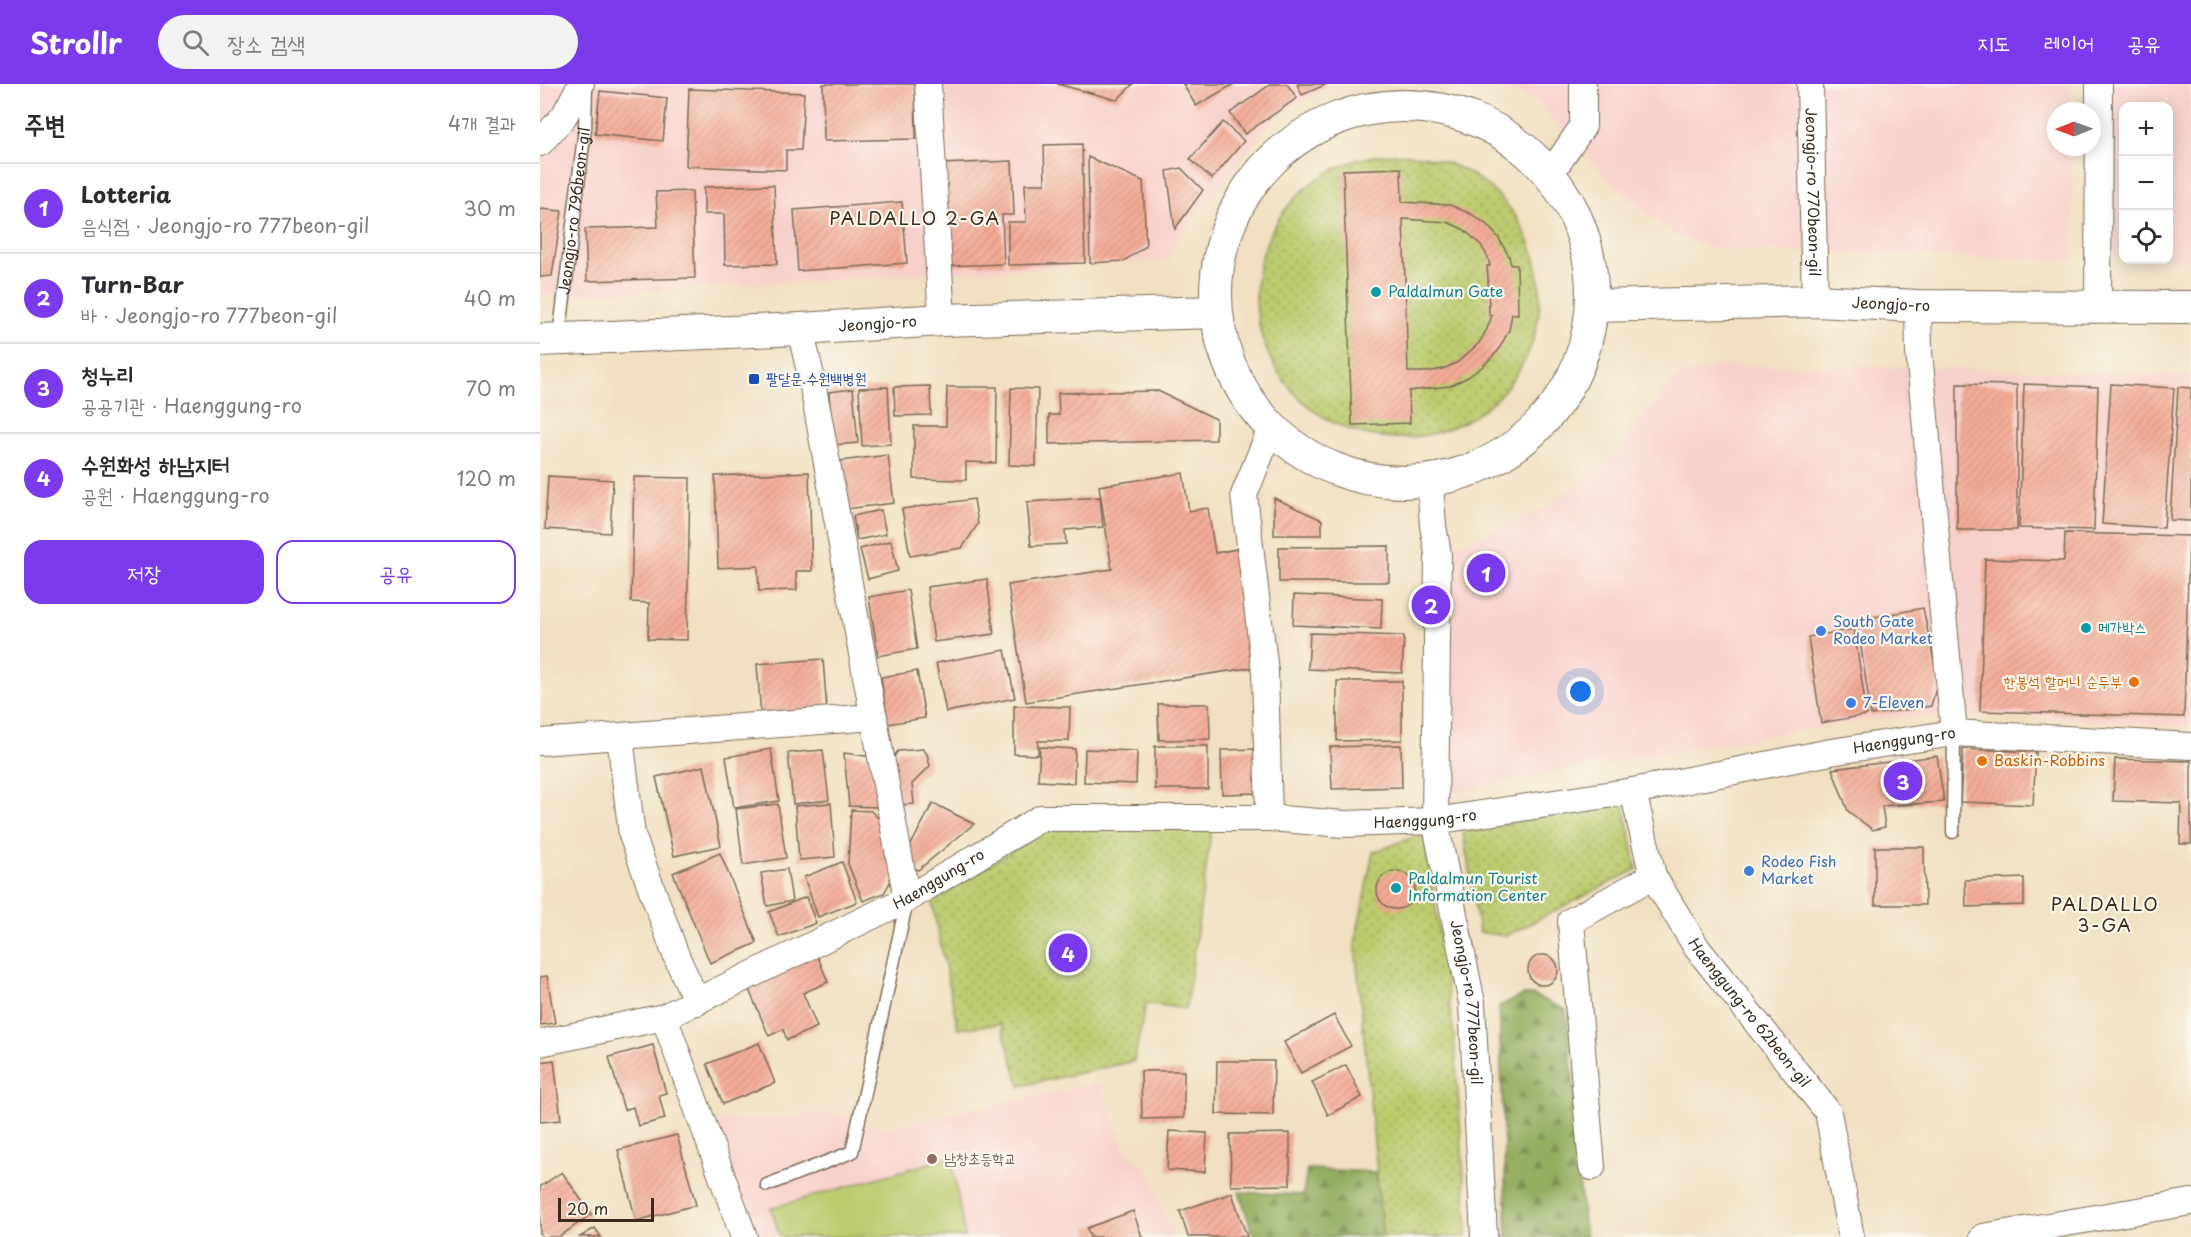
<!DOCTYPE html>
<html lang="ko">
<head>
<meta charset="utf-8">
<style>
	:root { --surface:#fff; --page:#f2f2f3; --text:#2b2b33; --muted:#7c7c81; --line:#e1e1e2; --accent:#7c3aed }
	body { margin:0; font-family:"Playpen Sans","Poor Story",sans-serif; background:var(--page); color:var(--text) }
	.controls { position:absolute; right:18px; top:18px; display:grid; overflow:hidden; border-radius:12px; box-shadow:0 3px 15px #0003 }
	.controls button { width:54px; height:54px; display:grid; place-items:center; padding:0; border:0; border-bottom:2px solid var(--line); background:var(--surface); color:var(--text); font:30px sans-serif }
	.compass { position:absolute; left:1507px; top:18px; width:54px; height:54px; border-radius:50%; background:var(--surface); box-shadow:0 3px 15px #0003; rotate:269deg }
	.scale { position:absolute; left:18px; bottom:15px; width:96px; box-sizing:border-box; padding-left:6px; border:3px solid #3b2a1e; border-top:0; font-size:16px; line-height:21px; white-space:nowrap; color:#3b2a1e; -webkit-text-stroke:4px #fbf7ec; paint-order:stroke }
	.you { position:absolute; left:1041px; top:608px; width:21px; height:21px; margin:-15px; border:4px solid #fff; border-radius:50%; background:#1a73e8; box-shadow:0 0 0 9px #1a73e833 }
	.badge { display:grid; place-items:center; width:39px; height:39px; border-radius:50%; background:var(--accent); color:#fff; font-size:20px; font-weight:700 }
	.pin { position:absolute; translate:-50% -50%; border:3px solid #fff; box-shadow:0 2px 6px #0006 }
	.list { margin:0; padding:0; list-style:none }
	h2 { display:flex; justify-content:space-between; align-items:center; height:78px; margin:0; padding:0 24px; font-size:26px }
	h2 small { font-size:20px; font-weight:400; color:var(--muted) }
	.list li { display:grid; grid-template-columns:39px 1fr auto; gap:18px; align-items:center; box-sizing:border-box; height:90px; padding:0 24px; border-top:2px solid var(--line) }
	.list b { display:block; font-size:22px; white-space:nowrap }
	.list p { margin:0; font-size:20px; white-space:nowrap; color:var(--muted) }
	.list em { font-size:20px; font-style:normal; color:var(--muted) }
	.actions { display:flex; gap:12px; padding:18px 24px }
	.actions a { flex:1; padding:14px 0; border:2px solid var(--accent); border-radius:18px; text-align:center; font-size:21px; color:var(--accent) }
	.actions .main { background:var(--accent); color:#fff }
	.icon { flex:none; width:33px; height:33px; fill:none; stroke:currentColor; stroke-width:2; stroke-linecap:round; stroke-linejoin:round }
	.map { position:relative; flex:none; width:1651px; height:1153px; overflow:hidden }
	header { display:flex; align-items:center; gap:36px; box-sizing:border-box; height:84px; padding:0 30px; background:var(--accent); color:#fff }
	header strong { font-size:28px }
	nav { display:flex; gap:33px; margin-inline-start:auto; font-size:21px }
	.search { width:420px; height:54px; background:var(--page); display:flex; align-items:center; gap:15px; box-sizing:border-box; padding:0 21px; border-radius:33px; color:var(--muted); font-size:22px }
	main { display:flex }
	aside { flex:1; background:var(--surface) }
	.map>svg:first-child { display:block }
</style>
</head>
<body>
<header>
<strong>Strollr</strong>
<div class="search"><svg class="icon" aria-label="search" viewBox="0 0 24 24"><circle cx="10" cy="10" r="6"/><path d="M15 15l6 6"/></svg>장소 검색</div>
<nav><a>지도</a><a>레이어</a><a>공유</a></nav>
</header>
<main>
<aside>
<h2>주변<small>4개 결과</small></h2>
<ul class="list">
<li><span class="badge">1</span><div><b>Lotteria</b><p>음식점 · Jeongjo-ro 777beon-gil</p></div><em>30 m</em></li>
<li><span class="badge">2</span><div><b>Turn-Bar</b><p>바 · Jeongjo-ro 777beon-gil</p></div><em>40 m</em></li>
<li><span class="badge">3</span><div><b>청누리</b><p>공공기관 · Haenggung-ro</p></div><em>70 m</em></li>
<li><span class="badge">4</span><div><b>수원화성 하남지터</b><p>공원 · Haenggung-ro</p></div><em>120 m</em></li>
</ul>
<div class="actions"><a class="main">저장</a><a>공유</a></div>
</aside>
<div class="map">
<svg width="1651" height="1153" viewBox="0 0 1651 1153">
	<defs>
		<pattern id="forest-firs" width="22" height="20" patternUnits="userSpaceOnUse" patternTransform="scale(1.5)"><rect width="22" height="20" fill="#94ae60"/><path d="M5 1l3.5 6h-7zM16 11l3.5 6h-7z" fill="#7a8e4f"/></pattern>
		<pattern id="park-dots" width="8" height="8" patternUnits="userSpaceOnUse" patternTransform="scale(1.5)"><rect width="8" height="8" fill="#bbca6d"/><path d="M2 2h.1M6 6h.1" fill="none" stroke="#99a459" stroke-width="1.8" stroke-linecap="round"/></pattern>
		<pattern id="building-hatch" width="6" height="6" patternUnits="userSpaceOnUse" patternTransform="scale(1.5)"><rect width="6" height="6" fill="#f3ab95"/><path d="M-1 1l2-2M0 6l6-6M5 7l2-2" fill="none" stroke="#d19380"/></pattern>
	</defs>
	<rect width="100%" height="100%" fill="#fbf7ec"/>
	<filter id="ink" filterUnits="userSpaceOnUse"><feTurbulence type="fractalNoise" baseFrequency=".0167" numOctaves="2"/><feDisplacementMap in="SourceGraphic" scale="12" xChannelSelector="R" yChannelSelector="G"/><feConvolveMatrix kernelMatrix="1 2 1 2 8 2 1 2 1" color-interpolation-filters="sRGB"/></filter>
	<filter id="wash" filterUnits="userSpaceOnUse"><feTurbulence type="fractalNoise" baseFrequency=".008" numOctaves="4" result="noise"/><feDisplacementMap in="SourceGraphic" scale="24" xChannelSelector="R" yChannelSelector="G"/><feGaussianBlur stdDeviation="1.35" result="paint"/><feColorMatrix in="noise" values="0 0 0 0 0 0 0 0 0 0 0 0 0 0 0 0 0 1.4 0 .05"/><feComposite in="paint" operator="in"/></filter>
	<g filter="url(#wash)">
		<rect width="100%" height="100%" fill="#f0e0c1"/>
		<g fill="#f7d0cb">
			<polygon points="0,0 796,0 738,31 640,151 629,176 0,213"/>
			<polygon points="954,0 1531,0 1531,27 1516,27 1516,63 1532,63 1534,177 1178,165 1135,152 1064,91 995,16"/>
			<polygon points="1571,0 1651,0 1651,175 1629,174 1628,22 1584,22 1583,173 1572,173"/>
			<polygon points="1182,281 1404,284 1651,292 1651,643 1483,632 1389,632 1324,636 1047,682 913,708 911,462 929,457 1006,423 1045,396 1078,369 1094,342 1134,294"/>
			<polygon points="561,998 586,1069 606,1081 635,1153 217,1153 173,1037 296,1029 320,1038 344,1044"/>
		</g>
		<g fill="url(#forest-firs)" stroke="#686c3f" stroke-width="1.5">
			<polygon points="984,911 993,911 1026,926 1037,1033 1038,1089 1046,1153 967,1153 959,922"/>
			<polygon points="767,1085 836,1088 843,1153 714,1153 699,1108 763,1111"/>
		</g>
		<g fill="url(#park-dots)" stroke="#7b7a46" stroke-width="1.5">
			<circle cx="858" cy="212" r="142"/>
			<polygon points="1083,717 1097,785 966,852 939,848 923,748"/>
			<polygon points="672,742 646,925 606,919 594,977 480,1002 461,940 418,945 392,818 509,743"/>
			<polygon points="885,749 914,952 927,1135 926,1153 843,1153 815,859 833,768"/>
		</g>
		<polygon fill="#bbca6d" stroke="#7b7a46" stroke-width="1.5" points="411,1073 425,1153 240,1153 231,1124"/>
		<g id="blocks">
			<g fill="url(#building-hatch)" fill-rule="evenodd">
				<polygon points="283,0 375,0 376,55 284,57"/>
				<polygon points="517,0 593,0 577,16"/>
				<polygon points="643,0 694,0 656,22"/>
				<polygon points="731,0 747,0 757,14 705,50 690,29"/>
				<polygon points="757,0 787,0 762,11"/>
				<polygon points="149,5 264,9 261,66 246,66 246,86 146,82"/>
				<polygon points="60,7 127,14 123,57 55,50"/>
				<polygon points="683,38 704,57 672,95 650,75"/>
				<polygon points="542,60 545,179 468,181 468,138 486,138 485,100 505,100 504,61"/>
				<polygon points="548,73 603,97 606,162 584,177 550,179"/>
				<polygon points="472,77 474,131 462,131 464,180 404,182 401,80"/>
				<polygon points="641,84 663,106 635,145 627,87"/>
				<path d="M861,84L862,118L910,121L931,130L946,140L958,153L969,172L971,181H977L978,230H972L969,246L958,267L943,282L928,293L910,302L869,307L870,339L812,341L803,86ZM863,135L907,138L923,145L941,161L948,174L950,182H947L948,193L949,231H952L947,245L939,259L918,278L903,285L887,288H868Z"/>
				<polygon points="234,101 237,180 185,181 184,130 164,130 164,103"/>
				<polygon points="152,107 155,194 47,197 45,145 118,143 116,108"/>
				<polygon points="362,118 367,179 258,187 254,126"/>
				<polygon points="0,125 22,127 12,192 0,193"/>
				<polygon points="1417,300 1477,301 1477,446 1417,446"/>
				<polygon points="1484,300 1558,303 1554,446 1479,444"/>
				<polygon points="1571,300 1634,304 1624,444 1562,440"/>
				<polygon points="390,302 391,331 355,332 354,303"/>
				<polygon points="348,303 351,360 322,362 319,304"/>
				<polygon points="407,303 457,303 456,379 426,378 426,396 374,395 374,342 406,342"/>
				<polygon points="1638,303 1651,304 1651,437 1630,436"/>
				<polygon points="471,304 498,305 496,382 469,381"/>
				<polygon points="313,305 318,359 293,361 289,308"/>
				<polygon points="618,307 676,335 676,356 509,360 509,331 519,331 518,309"/>
				<polygon points="348,371 354,419 306,425 300,377"/>
				<polygon points="269,388 272,487 256,487 257,506 219,507 218,482 178,484 175,392"/>
				<polygon points="643,389 649,427 668,424 675,469 697,465 715,583 486,618 468,501 572,485 559,402"/>
				<polygon points="8,392 73,396 70,449 5,445"/>
				<polygon points="94,393 150,394 147,556 108,555 109,519 91,518"/>
				<polygon points="560,413 563,443 525,446 526,460 491,462 487,418"/>
				<polygon points="734,414 782,436 782,451 734,451"/>
				<polygon points="434,415 438,440 422,464 370,472 362,425"/>
				<polygon points="341,426 346,450 317,456 313,432"/>
				<polygon points="1525,449 1649,452 1644,633 1440,627 1445,475 1524,477"/>
				<polygon points="351,457 358,487 328,495 320,465"/>
				<polygon points="849,462 849,498 739,498 739,463"/>
				<polygon points="447,495 454,550 394,558 387,503"/>
				<polygon points="368,506 377,565 338,572 329,513"/>
				<polygon points="754,511 842,515 841,545 753,541"/>
				<polygon points="1383,524 1398,597 1391,622 1331,631 1317,536"/>
				<polygon points="1314,545 1327,631 1281,639 1268,553"/>
				<polygon points="770,549 864,552 862,589 768,585"/>
				<polygon points="465,566 475,614 406,628 396,579"/>
				<polygon points="283,575 287,628 221,633 217,580"/>
				<polygon points="377,587 385,634 348,640 341,593"/>
				<polygon points="797,597 862,597 862,656 797,657"/>
				<polygon points="618,620 669,620 670,655 619,656"/>
				<polygon points="474,622 530,623 529,657 498,657 498,671 474,670"/>
				<polygon points="861,661 862,703 792,705 790,663"/>
				<rect x="615" y="662" width="53" height="43"/>
				<polygon points="500,663 535,665 534,699 498,697"/>
				<polygon points="231,665 239,717 194,724 186,673"/>
				<polygon points="383,665 387,670 390,682 372,700 374,720 357,721 350,678 358,667"/>
				<polygon points="545,665 597,667 596,700 544,698"/>
				<polygon points="720,665 721,709 682,710 681,666"/>
				<polygon points="1423,665 1496,668 1493,721 1420,718"/>
				<polygon points="283,666 289,716 253,720 248,669"/>
				<polygon points="304,669 332,673 338,723 309,722"/>
				<polygon points="1397,672 1404,718 1342,722 1345,743 1333,746 1308,727 1292,685"/>
				<polygon points="1575,675 1651,677 1651,760 1640,760 1641,719 1573,717"/>
				<polygon points="164,682 181,762 134,772 116,693"/>
				<polygon points="291,719 295,773 259,776 255,722"/>
				<polygon points="393,719 434,740 378,786 363,776"/>
				<polygon points="238,720 246,774 203,781 196,725"/>
				<polygon points="311,726 331,727 343,739 353,793 344,809 323,817 308,780"/>
				<polygon points="1335,763 1384,763 1385,821 1335,821"/>
				<polygon points="180,769 217,859 170,879 133,789"/>
				<polygon points="302,778 317,818 278,833 264,793"/>
				<polygon points="247,785 252,817 227,822 221,789"/>
				<circle cx="856" cy="806" r="19"/>
				<polygon points="1484,794 1484,821 1426,823 1425,796"/>
				<polygon points="266,813 276,839 239,853 229,828"/>
				<polygon points="277,871 288,898 263,909 277,943 247,956 243,945 229,952 207,901"/>
				<circle cx="1003" cy="886" r="15"/>
				<polygon points="7,892 15,939 0,941 0,893"/>
				<polygon points="794,931 811,962 761,989 744,958"/>
				<polygon points="219,959 235,999 183,1020 167,980"/>
				<polygon points="113,961 126,1009 119,1011 125,1035 98,1042 93,1023 84,1026 69,973"/>
				<polygon points="14,976 21,1036 0,1038 0,978"/>
				<polygon points="677,977 734,977 733,1031 676,1030"/>
				<polygon points="806,981 822,1013 788,1031 772,998"/>
				<polygon points="601,987 644,987 644,1034 602,1035"/>
				<polygon points="629,1047 667,1049 665,1088 627,1086"/>
				<polygon points="750,1049 750,1101 691,1102 690,1050"/>
				<polygon points="137,1051 156,1121 96,1137 78,1066"/>
				<polygon points="22,1088 51,1130 19,1153 3,1153 0,1149 0,1103"/>
				<polygon points="692,1109 707,1153 648,1153 640,1127"/>
				<polygon points="593,1127 602,1153 550,1153 547,1144"/>
				<polygon points="55,1144 61,1153 40,1153"/>
			</g>
		</g>
	</g>
	<g filter="url(#ink)">
		<use href="#blocks" fill-opacity="0" stroke="#7a6a57" stroke-width="1.5"/>
		<g fill="none" stroke-linecap="round" stroke-linejoin="round">
			<defs>
				<g id="service">
					<path id="s1" d="M19,254L45,44L46,3"/>
					<polyline points="1413,748 1414,649"/>
					<polyline points="227,1101 312,1068 367,816"/>
				</g>
				<g id="minor">
					<polyline points="388,0 402,236"/>
					<path id="s2" d="M1270,0L1275,217"/>
					<polyline points="0,59 24,32 41,0"/>
					<polyline points="1011,89 1043,42 1043,0"/>
					<polyline points="1378,222 1379,268 1414,649"/>
					<polyline points="1558,223 1559,0"/>
					<polyline points="260,245 271,292 367,815"/>
					<path id="s3" d="M890,398L893,442L898,470L895,737L932,919L944,1153"/>
					<polyline points="80,653 92,751 137,874 157,918"/>
					<polyline points="0,658 334,633"/>
					<path id="s4" d="M1093,707L1113,792L1157,864L1288,1028L1311,1153"/>
					<polyline points="729,734 725,588 704,411 731,344"/>
					<polyline points="124,933 204,1153"/>
					<path id="s5" d="M0,959L124,933L367,815L501,734H729L804,740L895,737L1093,707L1291,668L1414,649L1651,662"/>
					<polyline points="1052,1083 1031,837 1113,792"/>
					<polyline points="1443,1153 1651,1118"/>
				</g>
				<g id="tertiary">
					<circle cx="864" cy="210" r="188"/>
					<path id="s6" d="M1053,222L1275,217L1378,222L1651,223"/>
					<path id="s7" d="M0,256L260,245L402,236L676,228"/>
				</g>
			</defs>
			<use href="#service" stroke="#7a6a57" stroke-width="15"/>
			<use href="#minor" stroke="#7a6a57" stroke-width="28"/>
			<use href="#tertiary" stroke="#7a6a57" stroke-width="34"/>
			<use href="#service" stroke="#fff" stroke-width="12"/>
			<use href="#minor" stroke="#fff" stroke-width="26"/>
			<use href="#tertiary" stroke="#fff" stroke-width="32"/>
		</g>
	</g>
	<g fill="#0f9aa8" stroke="#fbf7ec" stroke-width="2">
		<circle cx="836" cy="208" r="6"/>
		<circle cx="1546" cy="544" r="6"/>
		<circle cx="856" cy="804" r="6"/>
	</g>
	<rect fill="#1a4fb4" stroke="#fbf7ec" stroke-width="2" x="208" y="289" width="12" height="12" rx="3"/>
	<g fill="#3f7fe0" stroke="#fbf7ec" stroke-width="2">
		<circle cx="1281" cy="547" r="6"/>
		<circle cx="1311" cy="619" r="6"/>
		<circle cx="1209" cy="787" r="6"/>
	</g>
	<g fill="#e8710a" stroke="#fbf7ec" stroke-width="2">
		<circle cx="1594" cy="598" r="6"/>
		<circle cx="1442" cy="677" r="6"/>
	</g>
	<circle fill="#8d6e63" stroke="#fbf7ec" stroke-width="2" cx="392" cy="1075" r="6"/>
	<g text-anchor="middle" stroke-width="4.5" stroke-linejoin="round" paint-order="stroke">
		<g font-size="15" fill="#3b2a1e" stroke="#fbf7ec">
			<text dy="5" stroke="none"><textPath href="#s2" startOffset="108">Jeongjo-ro 770beon-gil</textPath></text>
			<text dy="5" stroke="none"><textPath href="#s1" startOffset="128">Jeongjo-ro 796beon-gil</textPath></text>
			<text dy="5" stroke="none"><textPath href="#s6" startOffset="298">Jeongjo-ro</textPath></text>
			<text dy="5" stroke="none"><textPath href="#s7" startOffset="338">Jeongjo-ro</textPath></text>
			<text dy="5" stroke="none"><textPath href="#s5" startOffset="1424">Haenggung-ro</textPath></text>
			<text dy="5" stroke="none"><textPath href="#s5" startOffset="938">Haenggung-ro</textPath></text>
			<text dy="5" stroke="none"><textPath href="#s5" startOffset="434">Haenggung-ro</textPath></text>
			<text dy="5" stroke="none"><textPath href="#s3" startOffset="524">Jeongjo-ro 777beon-gil</textPath></text>
			<text dy="5" stroke="none"><textPath href="#s4" startOffset="255">Haenggung-ro 62beon-gil</textPath></text>
		</g>
		<g font-size="15" fill="#0d838f" stroke="#fbf7ec" text-anchor="start">
			<text x="848" y="213">Paldalmun Gate</text>
			<text x="1558" y="549">메가박스</text>
			<text x="868" y="800">Paldalmun Tourist<tspan x="868" dy="17">Information Center</tspan></text>
		</g>
		<g font-size="15" fill="#164399" stroke="#fbf7ec" text-anchor="start">
			<text x="226" y="300">팔달문.수원백병원</text>
		</g>
		<g font-size="15" fill="#366cbe" stroke="#fbf7ec" text-anchor="start">
			<text x="1293" y="543">South Gate<tspan x="1293" dy="17">Rodeo Market</tspan></text>
			<text x="1323" y="624">7-Eleven</text>
			<text x="1221" y="783">Rodeo Fish<tspan x="1221" dy="17">Market</tspan></text>
		</g>
		<g font-size="15" fill="#c56008" stroke="#fbf7ec" text-anchor="end">
			<text x="1582" y="603">한봉석 할머니 순두부</text>
			<text x="1454" y="682" text-anchor="start">Baskin-Robbins</text>
		</g>
		<g font-size="15" fill="#785e54" stroke="#fbf7ec" text-anchor="start">
			<text x="404" y="1080">남창초등학교</text>
		</g>
		<g font-size="18" letter-spacing="1.5" fill="#3b2a1e" stroke="#fbf7ec">
			<text x="375" y="141">PALDALLO 2-GA</text>
			<text x="1565" y="827">PALDALLO<tspan x="1565" dy="21">3-GA</tspan></text>
		</g>
	</g>
</svg>
<div class="controls">
<button>+</button>
<button>−</button>
<button><svg class="icon" aria-label="locate" viewBox="0 0 24 24"><circle cx="12" cy="12" r="6"/><path d="M12 2v4M12 18v4M2 12h4M18 12h4"/></svg></button>
</div>
<svg class="compass" viewBox="-18 -18 36 36"><path d="M0-13l5 13h-10z" fill="#e53935"/><path d="M0 13l5-13h-10z" fill="#7c7c81"/></svg>
<div class="scale">20 m</div>
<div class="you"></div>
<div class="pin badge" style="left:946px;top:489px">1</div>
<div class="pin badge" style="left:891px;top:521px">2</div>
<div class="pin badge" style="left:1363px;top:697px">3</div>
<div class="pin badge" style="left:528px;top:869px">4</div>
</div>
</main>
</body>
</html>
